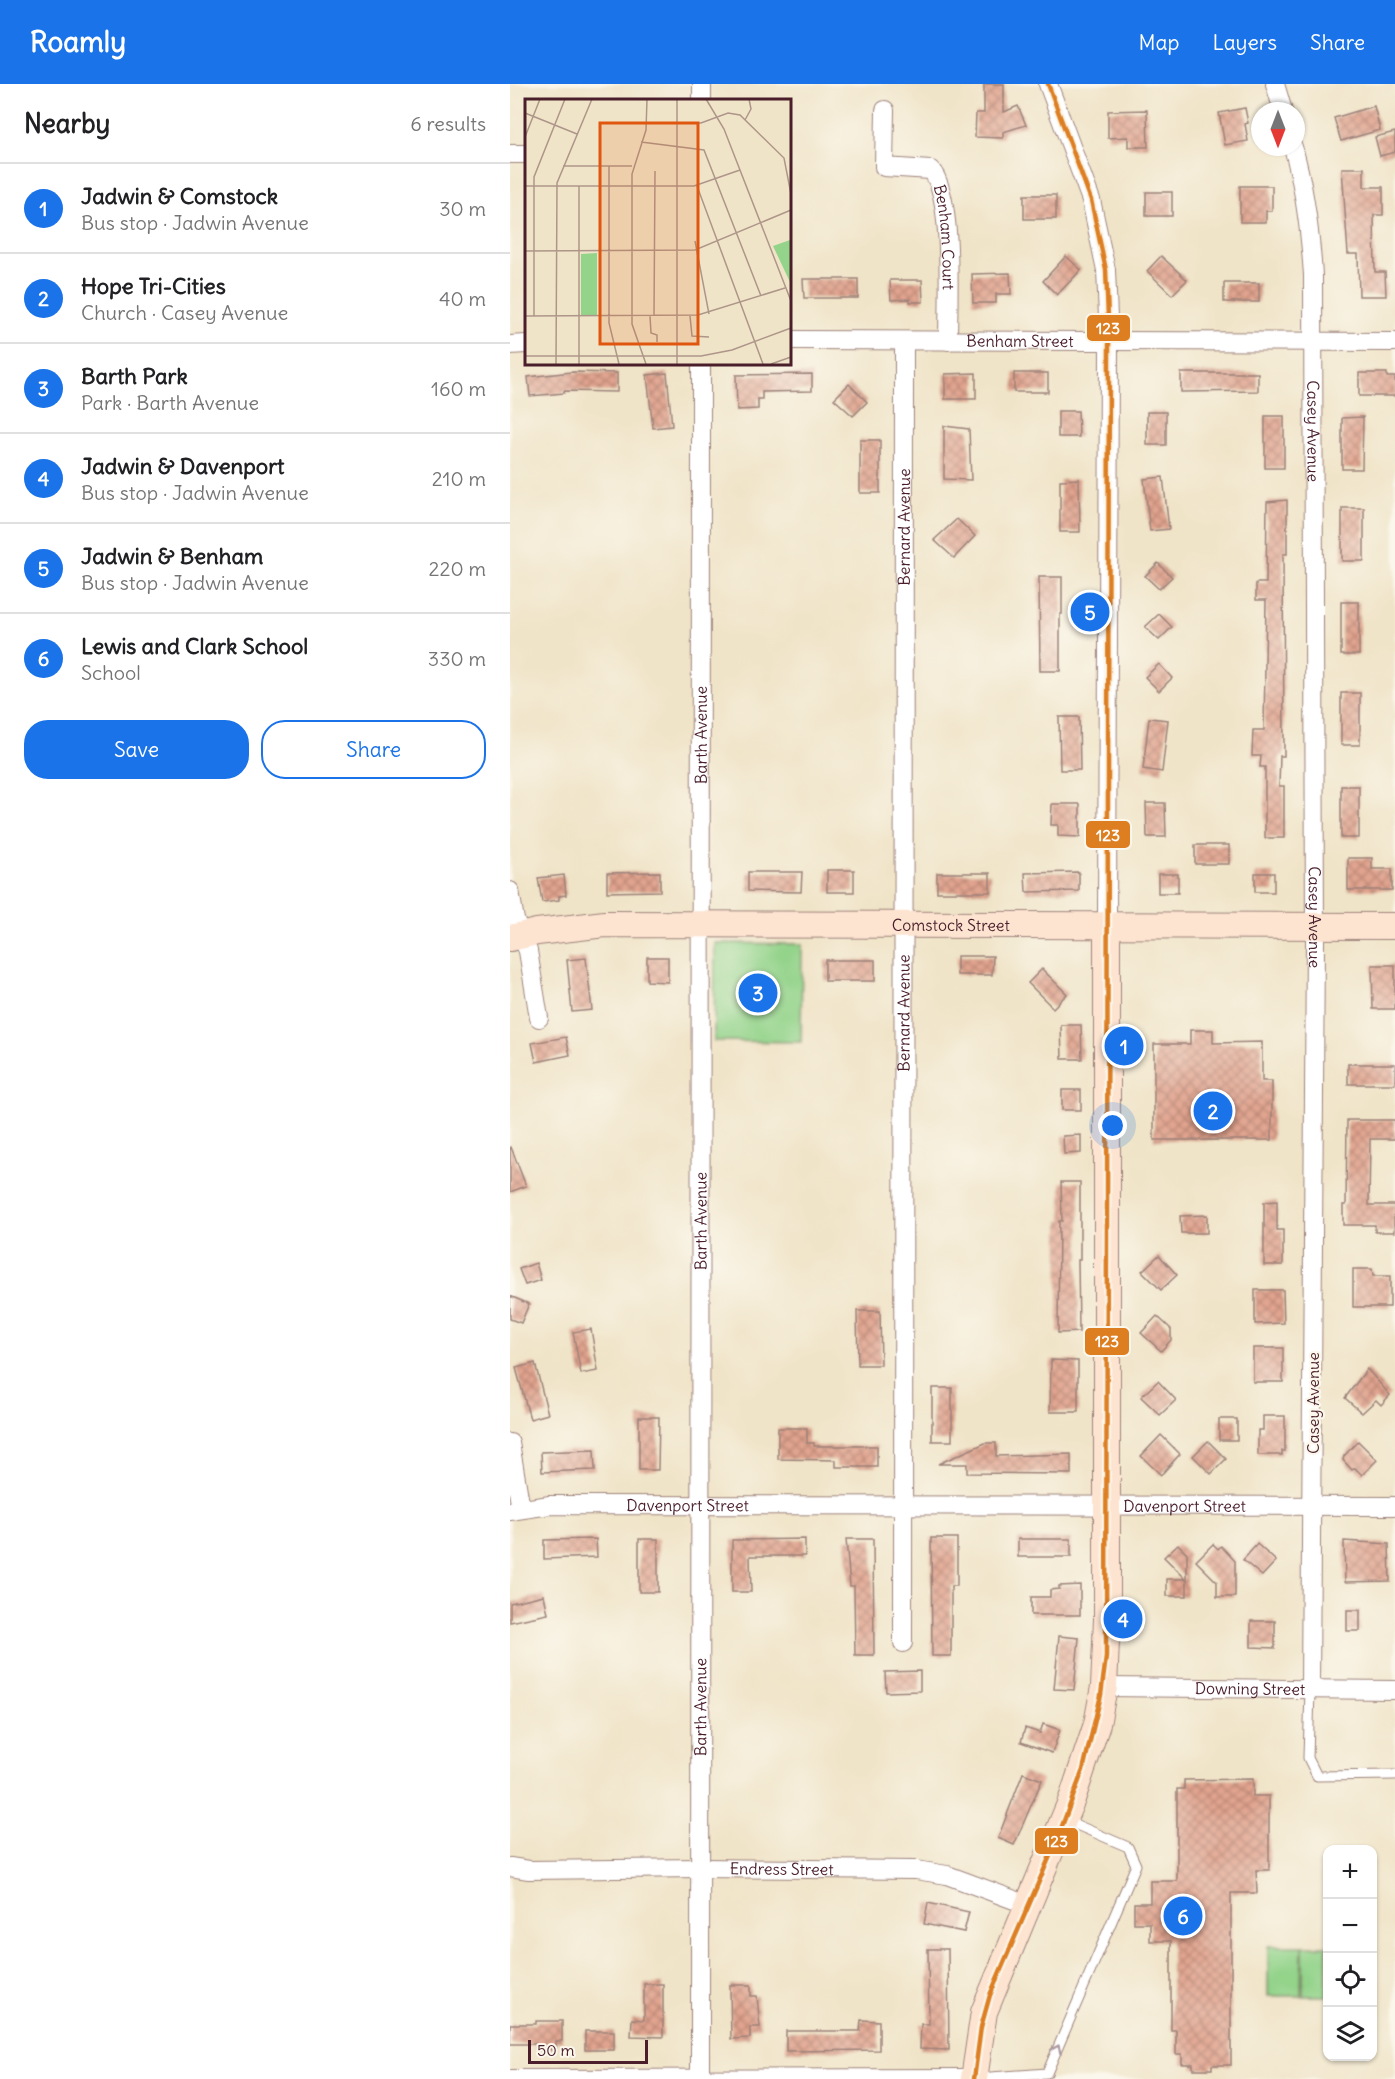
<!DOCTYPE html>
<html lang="en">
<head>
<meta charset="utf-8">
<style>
	:root { --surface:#fff; --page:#f2f2f2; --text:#202124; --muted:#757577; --line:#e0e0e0; --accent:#1a73e8 }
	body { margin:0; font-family:Delius,sans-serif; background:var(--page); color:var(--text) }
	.controls { position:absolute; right:18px; bottom:18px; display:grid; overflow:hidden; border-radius:12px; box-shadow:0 2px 4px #0004 }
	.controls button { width:54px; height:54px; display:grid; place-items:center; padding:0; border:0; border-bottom:2px solid var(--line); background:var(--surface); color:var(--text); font:30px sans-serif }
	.compass { position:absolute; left:741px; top:18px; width:54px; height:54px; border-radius:50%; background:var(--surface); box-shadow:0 2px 4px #0004; rotate:180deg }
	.scale { position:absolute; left:18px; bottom:15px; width:120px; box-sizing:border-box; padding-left:6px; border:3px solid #4a1f2b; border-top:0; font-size:16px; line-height:21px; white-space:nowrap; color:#4a1f2b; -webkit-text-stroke:4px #fbf7ec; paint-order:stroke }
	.you { position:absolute; left:603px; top:1042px; width:21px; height:21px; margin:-15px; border:4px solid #fff; border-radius:50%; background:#1a73e8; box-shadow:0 0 0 9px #1a73e833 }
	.badge { display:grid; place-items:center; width:39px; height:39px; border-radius:50%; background:var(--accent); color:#fff; font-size:20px; font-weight:700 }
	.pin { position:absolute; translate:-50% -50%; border:3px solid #fff; box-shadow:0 2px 6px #0006 }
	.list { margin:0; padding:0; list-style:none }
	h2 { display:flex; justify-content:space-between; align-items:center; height:78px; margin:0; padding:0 24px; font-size:26px }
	h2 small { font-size:20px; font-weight:400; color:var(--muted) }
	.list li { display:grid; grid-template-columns:39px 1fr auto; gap:18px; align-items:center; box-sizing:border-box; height:90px; padding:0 24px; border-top:2px solid var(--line) }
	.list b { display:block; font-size:22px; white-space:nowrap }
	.list p { margin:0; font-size:20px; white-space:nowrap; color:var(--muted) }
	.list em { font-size:20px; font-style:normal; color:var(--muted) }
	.actions { display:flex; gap:12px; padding:18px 24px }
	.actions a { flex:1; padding:14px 0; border:2px solid var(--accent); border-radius:24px; text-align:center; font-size:21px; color:var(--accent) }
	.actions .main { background:var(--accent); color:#fff }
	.icon { flex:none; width:33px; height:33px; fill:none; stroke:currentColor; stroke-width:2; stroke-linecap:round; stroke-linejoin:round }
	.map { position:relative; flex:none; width:885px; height:1995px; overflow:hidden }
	header { display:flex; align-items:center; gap:36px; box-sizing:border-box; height:84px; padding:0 30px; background:var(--accent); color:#fff }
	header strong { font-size:28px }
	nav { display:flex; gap:33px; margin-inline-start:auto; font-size:21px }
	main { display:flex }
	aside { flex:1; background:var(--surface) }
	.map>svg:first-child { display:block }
</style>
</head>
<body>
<header>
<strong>Roamly</strong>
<nav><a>Map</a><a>Layers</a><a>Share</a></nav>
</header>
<main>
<aside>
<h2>Nearby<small>6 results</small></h2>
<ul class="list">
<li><span class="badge">1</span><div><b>Jadwin &amp; Comstock</b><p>Bus stop · Jadwin Avenue</p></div><em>30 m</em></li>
<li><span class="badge">2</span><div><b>Hope Tri-Cities</b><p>Church · Casey Avenue</p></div><em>40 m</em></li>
<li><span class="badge">3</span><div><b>Barth Park</b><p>Park · Barth Avenue</p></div><em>160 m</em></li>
<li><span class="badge">4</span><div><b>Jadwin &amp; Davenport</b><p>Bus stop · Jadwin Avenue</p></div><em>210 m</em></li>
<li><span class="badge">5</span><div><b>Jadwin &amp; Benham</b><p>Bus stop · Jadwin Avenue</p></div><em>220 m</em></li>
<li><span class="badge">6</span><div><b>Lewis and Clark School</b><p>School</p></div><em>330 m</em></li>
</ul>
<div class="actions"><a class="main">Save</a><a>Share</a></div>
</aside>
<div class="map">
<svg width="885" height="1995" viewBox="0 0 885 1995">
	<defs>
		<pattern id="building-cross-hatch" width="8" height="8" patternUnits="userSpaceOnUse" patternTransform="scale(1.5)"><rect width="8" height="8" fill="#e1a48f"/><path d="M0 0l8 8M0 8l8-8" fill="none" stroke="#b88575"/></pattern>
	</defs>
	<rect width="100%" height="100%" fill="#fbf7ec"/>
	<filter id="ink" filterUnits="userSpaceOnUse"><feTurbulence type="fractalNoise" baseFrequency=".0167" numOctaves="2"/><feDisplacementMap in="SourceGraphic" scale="12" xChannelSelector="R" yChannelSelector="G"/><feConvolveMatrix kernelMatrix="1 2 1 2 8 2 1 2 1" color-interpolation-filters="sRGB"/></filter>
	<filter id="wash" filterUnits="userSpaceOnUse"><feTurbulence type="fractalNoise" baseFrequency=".008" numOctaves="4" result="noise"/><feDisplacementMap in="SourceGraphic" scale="24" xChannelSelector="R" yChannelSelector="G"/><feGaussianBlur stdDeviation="1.35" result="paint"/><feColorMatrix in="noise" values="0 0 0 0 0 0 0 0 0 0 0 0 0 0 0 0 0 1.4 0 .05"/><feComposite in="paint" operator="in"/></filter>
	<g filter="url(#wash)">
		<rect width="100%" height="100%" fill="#f0e4c8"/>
		<g fill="#93d38a" stroke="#6e795a" stroke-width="1.5">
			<polygon points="205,859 292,860 291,958 204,957"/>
			<polygon points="758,1862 792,1862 791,1912 758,1912"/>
			<rect x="793" y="1862" width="24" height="50"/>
		</g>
		<g id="blocks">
			<g fill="url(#building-cross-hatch)">
				<polygon points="474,0 494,0 494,28 508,22 516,41 493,48 493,54 465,53 466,29 474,29"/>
				<polygon points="864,22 870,46 831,57 824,34"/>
				<polygon points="735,24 738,39 735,40 738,57 715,61 709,29"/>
				<polygon points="637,26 638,63 618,63 618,53 598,54 598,27"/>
				<polygon points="885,48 885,68 870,72 865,53"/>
				<polygon points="832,84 854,84 854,103 873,103 873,131 864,131 865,188 875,188 876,212 849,212 848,170 838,170"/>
				<polygon points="730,102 762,102 762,127 756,127 756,138 730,138"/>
				<rect x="636" y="108" width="26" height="24"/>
				<rect x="514" y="111" width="32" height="24"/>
				<polygon points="556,172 571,186 547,211 533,197"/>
				<polygon points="651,172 677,196 662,211 637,187"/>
				<polygon points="500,189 501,210 486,210 486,219 463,219 462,190"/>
				<polygon points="293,195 348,195 348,214 294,214"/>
				<polygon points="380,196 412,196 413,218 400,218 400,215 381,216"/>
				<rect x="714" y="199" width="35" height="19"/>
				<polygon points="62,288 107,289 107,308 54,307 54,309 20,312 18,293"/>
				<polygon points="157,289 162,342 143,344 137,291"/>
				<polygon points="466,289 466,315 435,315 435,290"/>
				<rect x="504" y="289" width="34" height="19"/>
				<polygon points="671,289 748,289 748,307 671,308"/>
				<polygon points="849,289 877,289 877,293 885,293 885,312 849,312"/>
				<polygon points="302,290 302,307 252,308 252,315 248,315 248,325 227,326 226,291"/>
				<polygon points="339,300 357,318 343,332 324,315"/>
				<polygon points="548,327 568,327 569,353 548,353"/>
				<rect x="637" y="328" width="19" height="33"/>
				<rect x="755" y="332" width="19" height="52"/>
				<polygon points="853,333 852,385 832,385 832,334"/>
				<polygon points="434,342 459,345 461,396 434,395"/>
				<rect x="350" y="356" width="20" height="53"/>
				<polygon points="653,393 659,445 640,447 634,395"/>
				<polygon points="569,395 570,448 550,448 550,396"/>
				<polygon points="777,416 777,470 773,470 774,672 770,672 769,702 774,702 774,754 755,754 755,683 750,683 751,672 742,672 743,646 754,646 756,516 746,516 746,499 756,499 757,418"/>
				<rect x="832" y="424" width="22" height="53"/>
				<polygon points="447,435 465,452 444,474 424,456"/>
				<polygon points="648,479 662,493 649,505 635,492"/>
				<polygon points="529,493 552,493 552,530 550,530 550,587 530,587"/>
				<rect x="831" y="518" width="18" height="53"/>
				<polygon points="649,530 662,543 649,556 635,543"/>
				<polygon points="649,580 662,594 649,607 635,593"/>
				<rect x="831" y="609" width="19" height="52"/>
				<polygon points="549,633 569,633 570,686 550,686"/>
				<polygon points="639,634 658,636 652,688 633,685"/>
				<rect x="831" y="702" width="18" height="52"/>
				<polygon points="636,719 655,719 656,753 637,753"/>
				<polygon points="542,720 570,720 570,753 548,752 548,741 541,741"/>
				<rect x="685" y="761" width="34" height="19"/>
				<polygon points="838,774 862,774 862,785 882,785 882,806 838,806"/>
				<rect x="317" y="786" width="27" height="22"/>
				<polygon points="150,788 150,807 97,808 97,789"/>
				<polygon points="238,788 292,788 291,808 238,807"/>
				<polygon points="569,788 569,807 516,808 515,789"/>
				<rect x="427" y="789" width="53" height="19"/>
				<rect x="745" y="789" width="19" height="19"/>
				<rect x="648" y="790" width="20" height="19"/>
				<polygon points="54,791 56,811 49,812 49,816 32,818 28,794"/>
				<polygon points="447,872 483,872 482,891 447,891"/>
				<polygon points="137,873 158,873 158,898 137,897"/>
				<polygon points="76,874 82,926 62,928 57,876"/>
				<rect x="315" y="876" width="50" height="21"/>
				<polygon points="862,881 885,881 885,925 863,925"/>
				<polygon points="532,885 557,910 543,924 518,899"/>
				<polygon points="551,941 571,941 572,975 552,975"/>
				<polygon points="680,946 703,946 703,959 752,958 752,997 762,997 762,1056 644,1056 644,960 680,960"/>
				<polygon points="56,953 60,971 26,978 22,959"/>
				<rect x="838" y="980" width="47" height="20"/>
				<rect x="552" y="1006" width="19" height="20"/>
				<polygon points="837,1036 885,1036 885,1055 860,1055 859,1121 884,1121 884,1148 865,1148 865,1141 833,1141 833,1121 836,1121"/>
				<polygon points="571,1051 571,1069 554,1070 553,1052"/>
				<polygon points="1,1063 16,1102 0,1108 0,1064"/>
				<polygon points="551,1098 570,1098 570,1176 568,1176 569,1248 548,1249 549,1137 552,1137"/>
				<polygon points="767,1117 767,1146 773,1146 773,1181 754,1181 754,1118"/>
				<polygon points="697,1131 697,1149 671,1149 670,1132"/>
				<polygon points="649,1171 667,1191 651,1206 632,1187"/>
				<polygon points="26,1179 31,1196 15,1201 9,1185"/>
				<polygon points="843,1185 862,1185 863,1192 880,1192 880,1223 843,1223"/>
				<polygon points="745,1206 773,1206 774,1239 745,1240"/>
				<polygon points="0,1212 19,1220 11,1239 0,1235"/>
				<polygon points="347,1227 370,1227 371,1281 348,1281"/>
				<polygon points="647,1232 661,1245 661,1256 651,1267 631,1249"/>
				<polygon points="81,1245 88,1287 71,1290 63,1248"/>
				<rect x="743" y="1264" width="30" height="34"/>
				<polygon points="541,1276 568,1277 568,1328 540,1328"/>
				<polygon points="25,1279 38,1330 20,1335 6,1284"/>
				<polygon points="857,1285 880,1311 871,1321 866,1316 852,1329 835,1314"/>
				<polygon points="648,1297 666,1316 650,1331 631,1313"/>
				<rect x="422" y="1304" width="20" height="53"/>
				<polygon points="753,1332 775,1332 775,1367 772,1367 772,1371 748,1371 748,1346 753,1346"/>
				<polygon points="129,1333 149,1333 148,1386 129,1386"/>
				<rect x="709" y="1335" width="18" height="21"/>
				<polygon points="268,1344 297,1344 297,1359 304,1359 304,1362 367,1362 367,1383 326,1383 326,1376 268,1375"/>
				<polygon points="651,1351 670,1370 651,1391 631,1372"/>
				<polygon points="698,1357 716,1375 701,1390 683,1372"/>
				<polygon points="848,1357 867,1376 852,1391 845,1384 842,1386 833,1376 834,1372"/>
				<polygon points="475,1359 486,1359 486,1372 561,1370 561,1390 457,1389 457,1380 428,1380"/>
				<polygon points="84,1366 85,1386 32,1388 31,1368"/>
				<polygon points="421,1454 447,1454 447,1502 441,1502 441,1572 422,1572"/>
				<polygon points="86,1455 87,1473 34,1475 34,1456"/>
				<rect x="129" y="1455" width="19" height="53"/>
				<polygon points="295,1455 295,1472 240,1472 241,1508 222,1508 222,1456"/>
				<polygon points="336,1455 363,1455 364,1571 345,1571 344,1502 340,1502"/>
				<rect x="508" y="1455" width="53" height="18"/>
				<polygon points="834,1457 879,1460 880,1497 835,1498"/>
				<polygon points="668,1460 677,1469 677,1512 657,1512 657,1495 676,1495 654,1473"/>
				<polygon points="703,1460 708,1465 711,1462 725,1477 725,1513 707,1513 707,1498 686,1477"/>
				<polygon points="747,1460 766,1477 752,1492 733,1476"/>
				<polygon points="570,1501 570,1531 521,1531 521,1513 540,1513 540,1506 549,1505 549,1502"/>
				<polygon points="34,1511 38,1530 0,1538 0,1519"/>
				<rect x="837" y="1526" width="13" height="21"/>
				<polygon points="741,1537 765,1537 765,1564 741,1563"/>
				<polygon points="549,1552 569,1554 564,1606 544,1605"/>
				<polygon points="410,1587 410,1607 376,1608 375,1588"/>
				<polygon points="533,1640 550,1646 542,1669 511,1658 515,1644 530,1649"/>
				<polygon points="513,1689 532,1696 504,1761 488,1754"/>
				<polygon points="743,1695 743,1712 759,1712 759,1786 746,1786 747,1809 721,1809 721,1981 702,1981 702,1985 683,1985 683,1980 672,1980 672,1970 666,1970 666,1946 661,1946 661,1857 640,1857 640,1839 624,1839 624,1819 640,1819 640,1797 667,1797 667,1705 674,1705 674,1696"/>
				<polygon points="418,1819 459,1828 454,1848 414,1840"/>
				<polygon points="418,1865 438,1865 439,1966 410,1965 411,1940 419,1940"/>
				<polygon points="134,1900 153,1900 153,1953 121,1952 122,1935 134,1936"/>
				<polygon points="220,1901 241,1901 241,1912 247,1912 250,1943 240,1943 240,1954 221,1955"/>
				<polygon points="351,1936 369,1937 369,1966 276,1967 276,1947 350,1947"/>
				<polygon points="26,1937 52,1937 52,1957 46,1957 46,1965 26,1965 26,1960 0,1960 0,1940 26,1940"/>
				<rect x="75" y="1947" width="29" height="19"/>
			</g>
		</g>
	</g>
	<g filter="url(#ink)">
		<use href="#blocks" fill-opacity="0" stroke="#9d827a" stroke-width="1.5"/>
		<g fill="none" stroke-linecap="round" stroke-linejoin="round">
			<defs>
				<g id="lane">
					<polyline points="800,1606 798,1674 807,1692 885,1691"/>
					<polyline points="467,1994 537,1989 626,1781 618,1763 555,1736"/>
				</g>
				<g id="street">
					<polyline points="538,0 581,116 596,186 599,257 597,842"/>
					<polyline points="765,0 773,27"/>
					<polyline points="192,16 192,0"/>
					<path id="s1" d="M375,26L374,83L421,86C444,111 438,220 438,257"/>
					<path id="s2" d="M783,63C795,105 800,147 803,191L805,858L800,1606"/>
					<polyline points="0,70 16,70"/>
					<path id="s3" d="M279,256L885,258"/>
					<polyline points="0,261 16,260"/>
					<polyline points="0,807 5,836 18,867 29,934"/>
					<polyline points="0,1359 11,1425"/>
					<path id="s4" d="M0,1427L40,1421L885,1422"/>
					<path id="s5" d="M393,1559L394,257"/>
					<path id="s6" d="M594,1603L885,1606"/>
					<path id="s7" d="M0,1783L19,1786L191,1784L406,1786L437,1791L518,1821"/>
					<polyline points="0,1995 464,1994"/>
					<path id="s8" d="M190,1995L191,279"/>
				</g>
				<g id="secondary">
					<path id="s9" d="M0,854L27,848L95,840L885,842"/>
					<polyline points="464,1995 474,1928 562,1715 587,1640 594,1603 597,1535 597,842"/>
				</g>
			</defs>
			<use href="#lane" stroke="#9d827a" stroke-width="11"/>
			<use href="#street" stroke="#9d827a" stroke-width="20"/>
			<use href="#secondary" stroke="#9d827a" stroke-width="28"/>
			<use href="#lane" stroke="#fff" stroke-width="9"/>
			<use href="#street" stroke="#fff" stroke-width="18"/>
			<use href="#secondary" stroke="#fde4d1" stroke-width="26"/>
			<defs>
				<polyline id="bus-1" points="464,1995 471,1943 480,1911 546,1758 573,1686 591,1611 596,1573 599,257 596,186 581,116 538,0"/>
			</defs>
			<use href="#bus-1" stroke="#fbf7ec" stroke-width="9"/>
			<use href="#bus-1" stroke="#dd7e20" stroke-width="4.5"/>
		</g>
		<defs><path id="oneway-chevron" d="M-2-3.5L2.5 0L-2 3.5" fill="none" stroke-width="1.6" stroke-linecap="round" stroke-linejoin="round" transform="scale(1.5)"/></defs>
		<use stroke="#ae9aa0" href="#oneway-chevron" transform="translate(547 1965) rotate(-67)"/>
	</g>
	<g text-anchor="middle" stroke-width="4.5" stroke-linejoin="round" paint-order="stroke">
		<g font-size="16" fill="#4a1f2b" stroke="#fbf7ec">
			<text dy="6" stroke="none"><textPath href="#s1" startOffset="174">Benham Court</textPath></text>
			<text dy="6" stroke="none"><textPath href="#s3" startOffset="231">Benham Street</textPath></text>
			<text dy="6" stroke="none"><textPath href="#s2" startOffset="286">Casey Avenue</textPath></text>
			<text dy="6" stroke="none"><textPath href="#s5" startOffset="1116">Bernard Avenue</textPath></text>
			<text dy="6" stroke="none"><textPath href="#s8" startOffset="1344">Barth Avenue</textPath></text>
			<text dy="6" stroke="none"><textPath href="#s2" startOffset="772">Casey Avenue</textPath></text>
			<text dy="6" stroke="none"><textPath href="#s9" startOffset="442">Comstock Street</textPath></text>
			<text dy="6" stroke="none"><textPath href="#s5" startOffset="630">Bernard Avenue</textPath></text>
			<text dy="6" stroke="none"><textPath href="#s8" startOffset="858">Barth Avenue</textPath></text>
			<text transform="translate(803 1319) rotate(-90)" y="6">Casey Avenue</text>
			<text dy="6" stroke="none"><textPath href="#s4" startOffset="178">Davenport Street</textPath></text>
			<text dy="6" stroke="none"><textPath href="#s4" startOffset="675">Davenport Street</textPath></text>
			<text dy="6" stroke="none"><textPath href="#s6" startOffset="146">Downing Street</textPath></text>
			<text dy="6" stroke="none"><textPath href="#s8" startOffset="372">Barth Avenue</textPath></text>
			<text dy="6" stroke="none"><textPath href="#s7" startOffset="272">Endress Street</textPath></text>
		</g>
	</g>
	<g transform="translate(15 15)">
		<rect width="266" height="266" fill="#f0e4c8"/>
		<path d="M265,141V183L248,147Z" fill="#93d38a"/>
		<path d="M72,154V216H56V155Z" fill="#93d38a"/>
		<path fill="none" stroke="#ae9589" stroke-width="1.5" d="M181,0L199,30L266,202M0,14L52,35M220,21L226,10L224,0M122,24H176L203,14L215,16L259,59L266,95M0,38L15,0M116,43L179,51L236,197M38,67H107M84,67V224L94,265M0,87H169L215,71M172,87L238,265M170,142L184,215M0,152L170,151L266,111M0,217L173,216L260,189M9,217V78L40,0M125,217L126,234L132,236V243M129,217L130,72M165,217L167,237L184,238M0,257H176L207,251L266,229M31,265L32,84L67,0M54,265V87M121,265L107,225V75L121,31L122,0M152,265V0M246,265L266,258"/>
		<path fill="#e0560e" fill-opacity="0.15" stroke="#e0560e" stroke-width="3" d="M75,24H173V245H75Z"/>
		<rect width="266" height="266" fill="none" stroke="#4a1f2b" stroke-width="3"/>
	</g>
	<g stroke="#fbf7ec" stroke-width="2">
		<rect x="576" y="230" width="45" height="28" rx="6" fill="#dd7e20"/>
		<rect x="575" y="736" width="46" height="29" rx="6" fill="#dd7e20"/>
		<rect x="574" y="1243" width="46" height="29" rx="6" fill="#dd7e20"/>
		<rect x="524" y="1743" width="45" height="28" rx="6" fill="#dd7e20"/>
	</g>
	<g font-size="16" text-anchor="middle" font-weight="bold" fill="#fff">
		<text x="598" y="250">123</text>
		<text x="598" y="757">123</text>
		<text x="597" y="1263">123</text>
		<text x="546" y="1763">123</text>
	</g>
</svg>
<div class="controls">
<button>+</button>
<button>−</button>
<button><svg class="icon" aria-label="locate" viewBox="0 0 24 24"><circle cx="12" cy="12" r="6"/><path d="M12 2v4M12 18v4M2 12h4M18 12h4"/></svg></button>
<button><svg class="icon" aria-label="layers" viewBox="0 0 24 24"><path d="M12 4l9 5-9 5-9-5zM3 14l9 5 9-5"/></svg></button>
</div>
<svg class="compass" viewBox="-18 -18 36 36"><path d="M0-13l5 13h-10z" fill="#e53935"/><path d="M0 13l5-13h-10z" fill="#757577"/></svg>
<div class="scale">50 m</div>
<div class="you"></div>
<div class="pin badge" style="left:614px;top:962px">1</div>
<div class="pin badge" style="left:703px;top:1027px">2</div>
<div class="pin badge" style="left:248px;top:909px">3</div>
<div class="pin badge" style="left:613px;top:1535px">4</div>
<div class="pin badge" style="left:580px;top:528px">5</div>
<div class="pin badge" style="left:673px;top:1832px">6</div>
</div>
</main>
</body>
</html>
